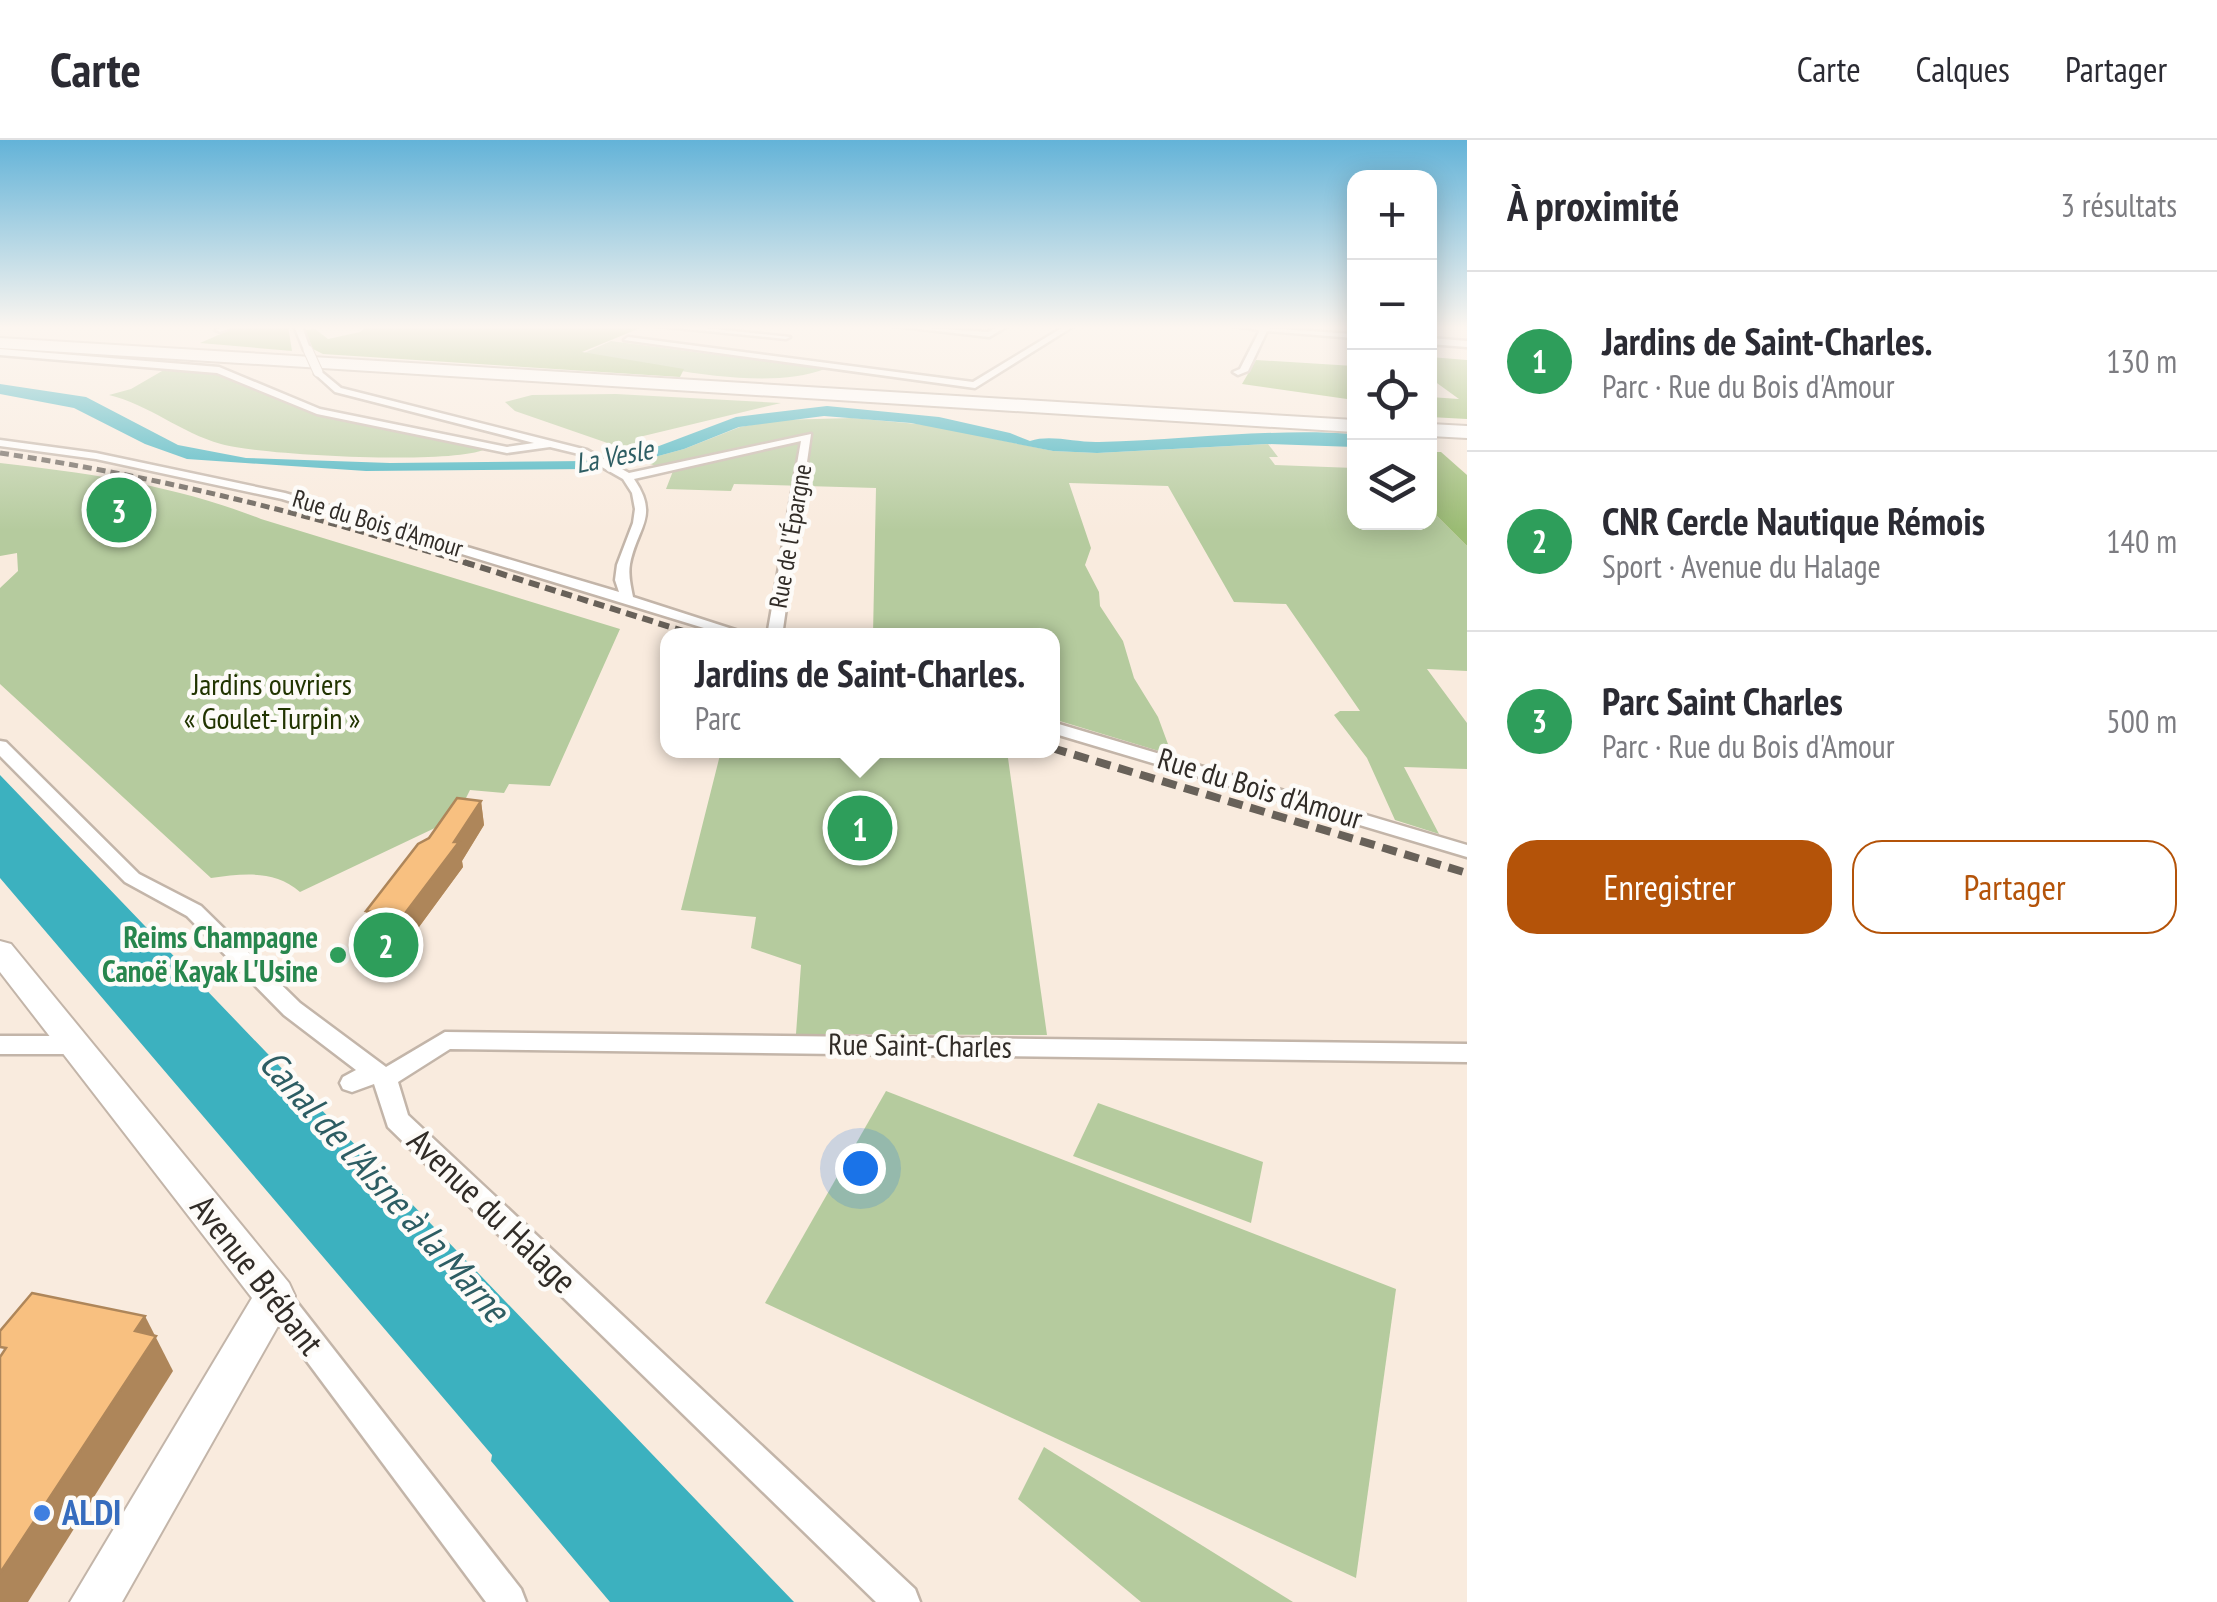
<!DOCTYPE html>
<html lang="fr">
<head>
<meta charset="utf-8">
<style>
	:root { --surface:#fff; --page:#f2f2f3; --text:#2b2b33; --muted:#7c7c81; --line:#e1e1e2; --accent:#b45309 }
	body { margin:0; font-family:"PT Sans Narrow",sans-serif; background:var(--page); color:var(--text) }
	.controls { position:absolute; right:30px; top:30px; display:grid; overflow:hidden; border-radius:20px; box-shadow:0 5px 25px #0003 }
	.controls button { width:90px; height:90px; display:grid; place-items:center; padding:0; border:0; border-bottom:2px solid var(--line); background:var(--surface); color:var(--text); font:50px sans-serif }
	.you { position:absolute; left:860px; top:1028px; width:35px; height:35px; margin:-25px; border:8px solid #fff; border-radius:50%; background:#1a73e8; box-shadow:0 0 0 15px #1a73e833 }
	.badge { display:grid; place-items:center; width:65px; height:65px; border-radius:50%; background:var(--accent); color:#fff; font-size:32px; font-weight:700 }
	.pin { position:absolute; translate:-50% -50%; border:5px solid #fff; box-shadow:0 2px 10px #0006 }
	.popup { position:absolute; left:660px; top:488px; width:400px; height:130px; box-sizing:border-box; display:grid; place-content:center; border-radius:20px; background:var(--surface); filter:drop-shadow(0 2px 8px #0005); font-size:32px; white-space:nowrap; color:var(--muted) }
	.popup b { font-size:38px; color:var(--text) }
	.popup::after { content:''; position:absolute; left:50%; top:100%; margin-left:-20px; border:20px solid transparent; border-top-color:var(--surface) }
	.list { margin:0; padding:0; list-style:none }
	h2 { display:flex; justify-content:space-between; align-items:center; height:130px; margin:0; padding:0 40px; font-size:42px }
	h2 small { font-size:32px; font-weight:400; color:var(--muted) }
	.list li { display:grid; grid-template-columns:65px 1fr auto; gap:30px; align-items:center; box-sizing:border-box; height:180px; padding:0 40px; border-top:2px solid var(--line) }
	.list b { display:block; font-size:38px; white-space:nowrap }
	.list p { margin:0; font-size:32px; white-space:nowrap; color:var(--muted) }
	.list em { font-size:32px; font-style:normal; color:var(--muted) }
	.actions { display:flex; gap:20px; padding:30px 40px }
	.actions a { flex:1; padding:22px 0; border:2px solid var(--accent); border-radius:30px; text-align:center; font-size:35px; color:var(--accent) }
	.actions .main { background:var(--accent); color:#fff }
	.icon { flex:none; width:55px; height:55px; fill:none; stroke:currentColor; stroke-width:2; stroke-linecap:round; stroke-linejoin:round }
	.map { position:relative; flex:none; width:1467px; height:1462px; overflow:hidden }
	header { display:flex; align-items:center; gap:60px; box-sizing:border-box; height:140px; padding:0 50px; background:var(--surface); border-bottom:2px solid var(--line) }
	header strong { font-size:48px }
	nav { display:flex; gap:55px; margin-inline-start:auto; font-size:35px }
	main { display:flex }
	aside { flex:1; background:var(--surface) }
	.map>svg:first-child { display:block }
</style>
</head>
<body>
<header>
<strong>Carte</strong>
<nav><a>Carte</a><a>Calques</a><a>Partager</a></nav>
</header>
<main>
<div class="map">
<svg width="1467" height="1462" viewBox="0 0 1467 1462">
	<rect width="100%" height="100%" fill="#f9ebde"/>
	<g fill="#b5cb9e">
		<path d="M611,201L825,229C762,253 650,225 584,213Z"/>
		<path d="M169,227L210,232L236,239L310,271L487,308C460,326 258,315 221,304C181,293 148,264 109,255L131,249Z"/>
		<polygon points="616,254 781,263 635,298 641,302 619,307 515,271 505,262 532,255"/>
		<polygon points="852,278 928,285 1053,311 1097,313 1268,304 1278,317 1269,317 1275,325 1354,328 1354,382 1430,382 1430,369 1467,406 1467,531 1427,529 1467,583 1467,629 1404,627 1439,694 1395,680 1367,618 1334,575 1340,571 1360,571 1286,464 1234,462 1168,346 1069,343 1091,408 1085,425 1099,452 1100,466 1123,501 1134,538 1158,577 1172,615 1053,579 1052,496 873,495 876,348 734,344 731,351 666,349 673,331 640,321 684,309 740,287 779,280"/>
		<path d="M0,323C89,333 178,346 261,379L620,489L550,646L509,644L504,653L470,650L456,678L300,752C274,729 242,734 211,738L0,544V448L18,431L17,413L0,416Z"/>
		<polygon points="721,611 1007,611 1047,895 796,894 801,825 751,808 756,777 681,770"/>
		<polygon points="886,951 1396,1149 1356,1438 765,1163"/>
		<polygon points="1098,963 1263,1022 1251,1083 1073,1016"/>
		<polygon points="1044,1307 1293,1462 1141,1462 1018,1359"/>
	</g>
	<g fill="#9bbc74">
		<polygon points="239,186 288,186 292,211 200,203"/>
		<polygon points="367,186 645,186 582,212 684,229 680,237 323,214 313,209 305,190 315,189 328,199 360,192"/>
		<polygon points="1430,217 1467,220 1467,279 1430,277 1430,257 1459,259 1430,238"/>
		<polygon points="1256,220 1354,226 1354,260 1242,244"/>
		<polygon points="1430,312 1441,312 1467,335 1467,406 1430,369"/>
	</g>
	<g fill="#3cb1bf">
		<path d="M0,244L86,257L178,305L246,318L390,323L586,321L651,309L736,277L827,266L939,277L1010,293L1030,301C1051,294 1077,303 1099,302C1185,300 1269,288 1354,294V307L1267,304L1097,313L1053,311L911,283L824,276L739,287L684,309L640,321L586,329L366,331L187,319L145,304L74,268L0,254Z"/>
		<polygon points="0,635 794,1462 610,1462 491,1321 492,1315 0,738"/>
	</g>
	<g fill="none" stroke-linecap="round" stroke-linejoin="round">
		<defs>
			<g id="street">
				<polygon points="224,186 235,186 220,192 216,190"/>
				<polygon points="294,186 302,186 311,212 304,210"/>
				<polygon points="657,186 685,186 790,197 786,199"/>
				<polygon points="894,186 988,192 999,186 1008,186 989,197"/>
				<polygon points="1065,186 1074,186 975,248 624,200 628,197 973,242"/>
				<polygon points="1232,186 1354,194 1354,198 1267,191 1248,231 1238,235 1233,232 1240,229 1260,190"/>
				<polygon points="1430,198 1467,201 1467,207 1430,204"/>
				<path d="M0,209L219,227L320,269L507,307L534,303L335,252L315,234L318,229L341,248L587,310L629,333L811,294L782,496H767L801,301L634,339C660,377 637,387 630,424C628,436 631,446 633,457L754,496H730L282,359L96,319L0,306V300L96,313L285,353L619,452L615,440L617,425L633,383L635,369L632,353L623,339L579,314L550,307L507,313L317,274L217,233L0,215Z"/>
				<polygon points="1052,582 1467,705 1467,717 1052,593"/>
				<polygon points="0,601 6,602 139,734 201,766 300,863 386,927 445,892 1467,904 1467,922 450,909 398,942 408,975 915,1449 920,1462 876,1462 388,987 374,944 352,952 343,949 340,943 343,937 356,930 284,875 187,776 125,742 0,616"/>
				<polygon points="0,896 73,896 81,899 85,905 81,911 73,914 0,914"/>
				<polygon points="275,1143 285,1147 521,1449 526,1462 486,1462 265,1165 260,1156 265,1147"/>
			</g>
			<polygon id="secondary" points="0,801 11,804 289,1143 295,1156 122,1462 70,1462 252,1158 0,832"/>
			<g id="highway">
				<polygon points="0,198 1354,280 1354,292 0,208"/>
				<polygon points="1430,284 1467,286 1467,298 1430,296"/>
			</g>
		</defs>
		<use href="#street" stroke="#c3b5a9" stroke-width="5"/>
		<use href="#secondary" stroke="#c3b5a9" stroke-width="4"/>
		<use href="#highway" stroke="#c3b5a9" stroke-width="4"/>
		<use href="#street" fill="#fff" fill-rule="evenodd"/>
		<use href="#secondary" fill="#fff" fill-rule="evenodd"/>
		<use href="#highway" fill="#fff" fill-rule="evenodd"/>
		<path stroke="#686159" stroke-width="5" stroke-dasharray="9 5" stroke-linecap="butt" d="M0,313C161,337 317,376 472,425"/>
		<polyline stroke="#686159" stroke-width="6" stroke-dasharray="11 6" stroke-linecap="butt" points="464,422 699,496"/>
		<polyline stroke="#686159" stroke-width="8" stroke-dasharray="15 8" stroke-linecap="butt" points="1052,608 1467,733"/>
		<defs>
			<polyline id="street-bridge" points="308,210 318,232"/>
		</defs>
		<use href="#street-bridge" stroke="#c3b5a9" stroke-width="11" stroke-linecap="butt"/>
		<use href="#street-bridge" stroke="#fff" stroke-width="9"/>
	</g>
	<polygon fill="#d5a56e" points="481,661 484,685 462,721 463,727 408,802 371,796 366,771 429,698"/>
	<g fill="#ae865a">
		<polygon points="481,661 484,685 462,721 463,727 408,802 403,776"/>
		<polygon points="145,1176 173,1231 28,1462 0,1462 0,1433 135,1191"/>
	</g>
	<g fill="#f8c080" stroke="#ae865a" stroke-width="2.5">
		<polygon points="457,658 481,661 454,702 459,702 403,776 366,771 418,704 429,698"/>
		<polygon points="32,1153 145,1176 135,1191 156,1196 0,1433 0,1217 6,1208 0,1207 0,1191"/>
	</g>
	<linearGradient id="sky" x2="0" y2="1"><stop stop-color="#63b3d8"/><stop offset="0.48" stop-color="#fcf6f0"/><stop offset="1" stop-color="#fcf6f0" stop-opacity="0"/></linearGradient>
	<rect width="1467" height="390" fill="url(#sky)"/>
	<circle fill="#2e9e5b" stroke="#fdfbf8" stroke-width="4" cx="338" cy="815" r="10"/>
	<circle fill="#3f7fe0" stroke="#fdfbf8" stroke-width="4" cx="42" cy="1373" r="10"/>
	<g text-anchor="middle" stroke-width="9" stroke-linejoin="round" paint-order="stroke">
		<g font-size="25" fill="#312c27" stroke="#fdfbf8">
			<text transform="translate(378 383) rotate(17)" y="9">Rue du Bois d'Amour</text>
			<text transform="translate(790 396) rotate(-80)" y="9">Rue de l'Épargne</text>
		</g>
		<g font-size="28" font-style="italic" fill="#2d5d63" stroke="#fdfbf8">
			<text transform="translate(614 316) rotate(-11)" y="10">La Vesle</text>
		</g>
		<g font-size="30" fill="#213400" stroke="#fdfbf8">
			<text x="272" y="555">Jardins ouvriers<tspan x="272" dy="34">« Goulet-Turpin »</tspan></text>
		</g>
		<g font-size="30" fill="#312c27" stroke="#fdfbf8">
			<text transform="translate(1260 649) rotate(17)" y="10">Rue du Bois d'Amour</text>
			<text transform="translate(920 906) rotate(1)" y="10">Rue Saint-Charles</text>
		</g>
		<g font-size="30" font-weight="bold" fill="#27864d" stroke="#fdfbf8" text-anchor="end">
			<text x="318" y="808">Reims Champagne<tspan x="318" dy="34">Canoë Kayak L'Usine</tspan></text>
		</g>
		<g font-size="35" fill="#312c27" stroke="#fdfbf8">
			<text transform="translate(492 1071) rotate(44)" y="12">Avenue du Halage</text>
			<text transform="translate(257 1135) rotate(52)" y="12">Avenue Brébant</text>
		</g>
		<g font-size="35" font-weight="bold" fill="#366cbe" stroke="#fdfbf8" text-anchor="start">
			<text x="62" y="1385">ALDI</text>
		</g>
		<g font-size="38" font-style="italic" fill="#2d5d63" stroke="#fdfbf8">
			<text transform="translate(384 1046) rotate(48)" y="13">Canal de l'Aisne à la Marne</text>
		</g>
	</g>
</svg>
<div class="controls">
<button>+</button>
<button>−</button>
<button><svg class="icon" aria-label="locate" viewBox="0 0 24 24"><circle cx="12" cy="12" r="6"/><path d="M12 2v4M12 18v4M2 12h4M18 12h4"/></svg></button>
<button><svg class="icon" aria-label="layers" viewBox="0 0 24 24"><path d="M12 4l9 5-9 5-9-5zM3 14l9 5 9-5"/></svg></button>
</div>
<div class="you"></div>
<div class="pin badge" style="left:860px;top:688px;background:#2e9e5b">1</div>
<div class="popup"><b>Jardins de Saint-Charles.</b>Parc</div>
<div class="pin badge" style="left:386px;top:805px;background:#2e9e5b">2</div>
<div class="pin badge" style="left:119px;top:370px;background:#2e9e5b">3</div>
</div>
<aside>
<h2>À proximité<small>3 résultats</small></h2>
<ul class="list">
<li><span class="badge" style="background:#2e9e5b">1</span><div><b>Jardins de Saint-Charles.</b><p>Parc · Rue du Bois d'Amour</p></div><em>130 m</em></li>
<li><span class="badge" style="background:#2e9e5b">2</span><div><b>CNR Cercle Nautique Rémois</b><p>Sport · Avenue du Halage</p></div><em>140 m</em></li>
<li><span class="badge" style="background:#2e9e5b">3</span><div><b>Parc Saint Charles</b><p>Parc · Rue du Bois d'Amour</p></div><em>500 m</em></li>
</ul>
<div class="actions"><a class="main">Enregistrer</a><a>Partager</a></div>
</aside>
</main>
</body>
</html>
